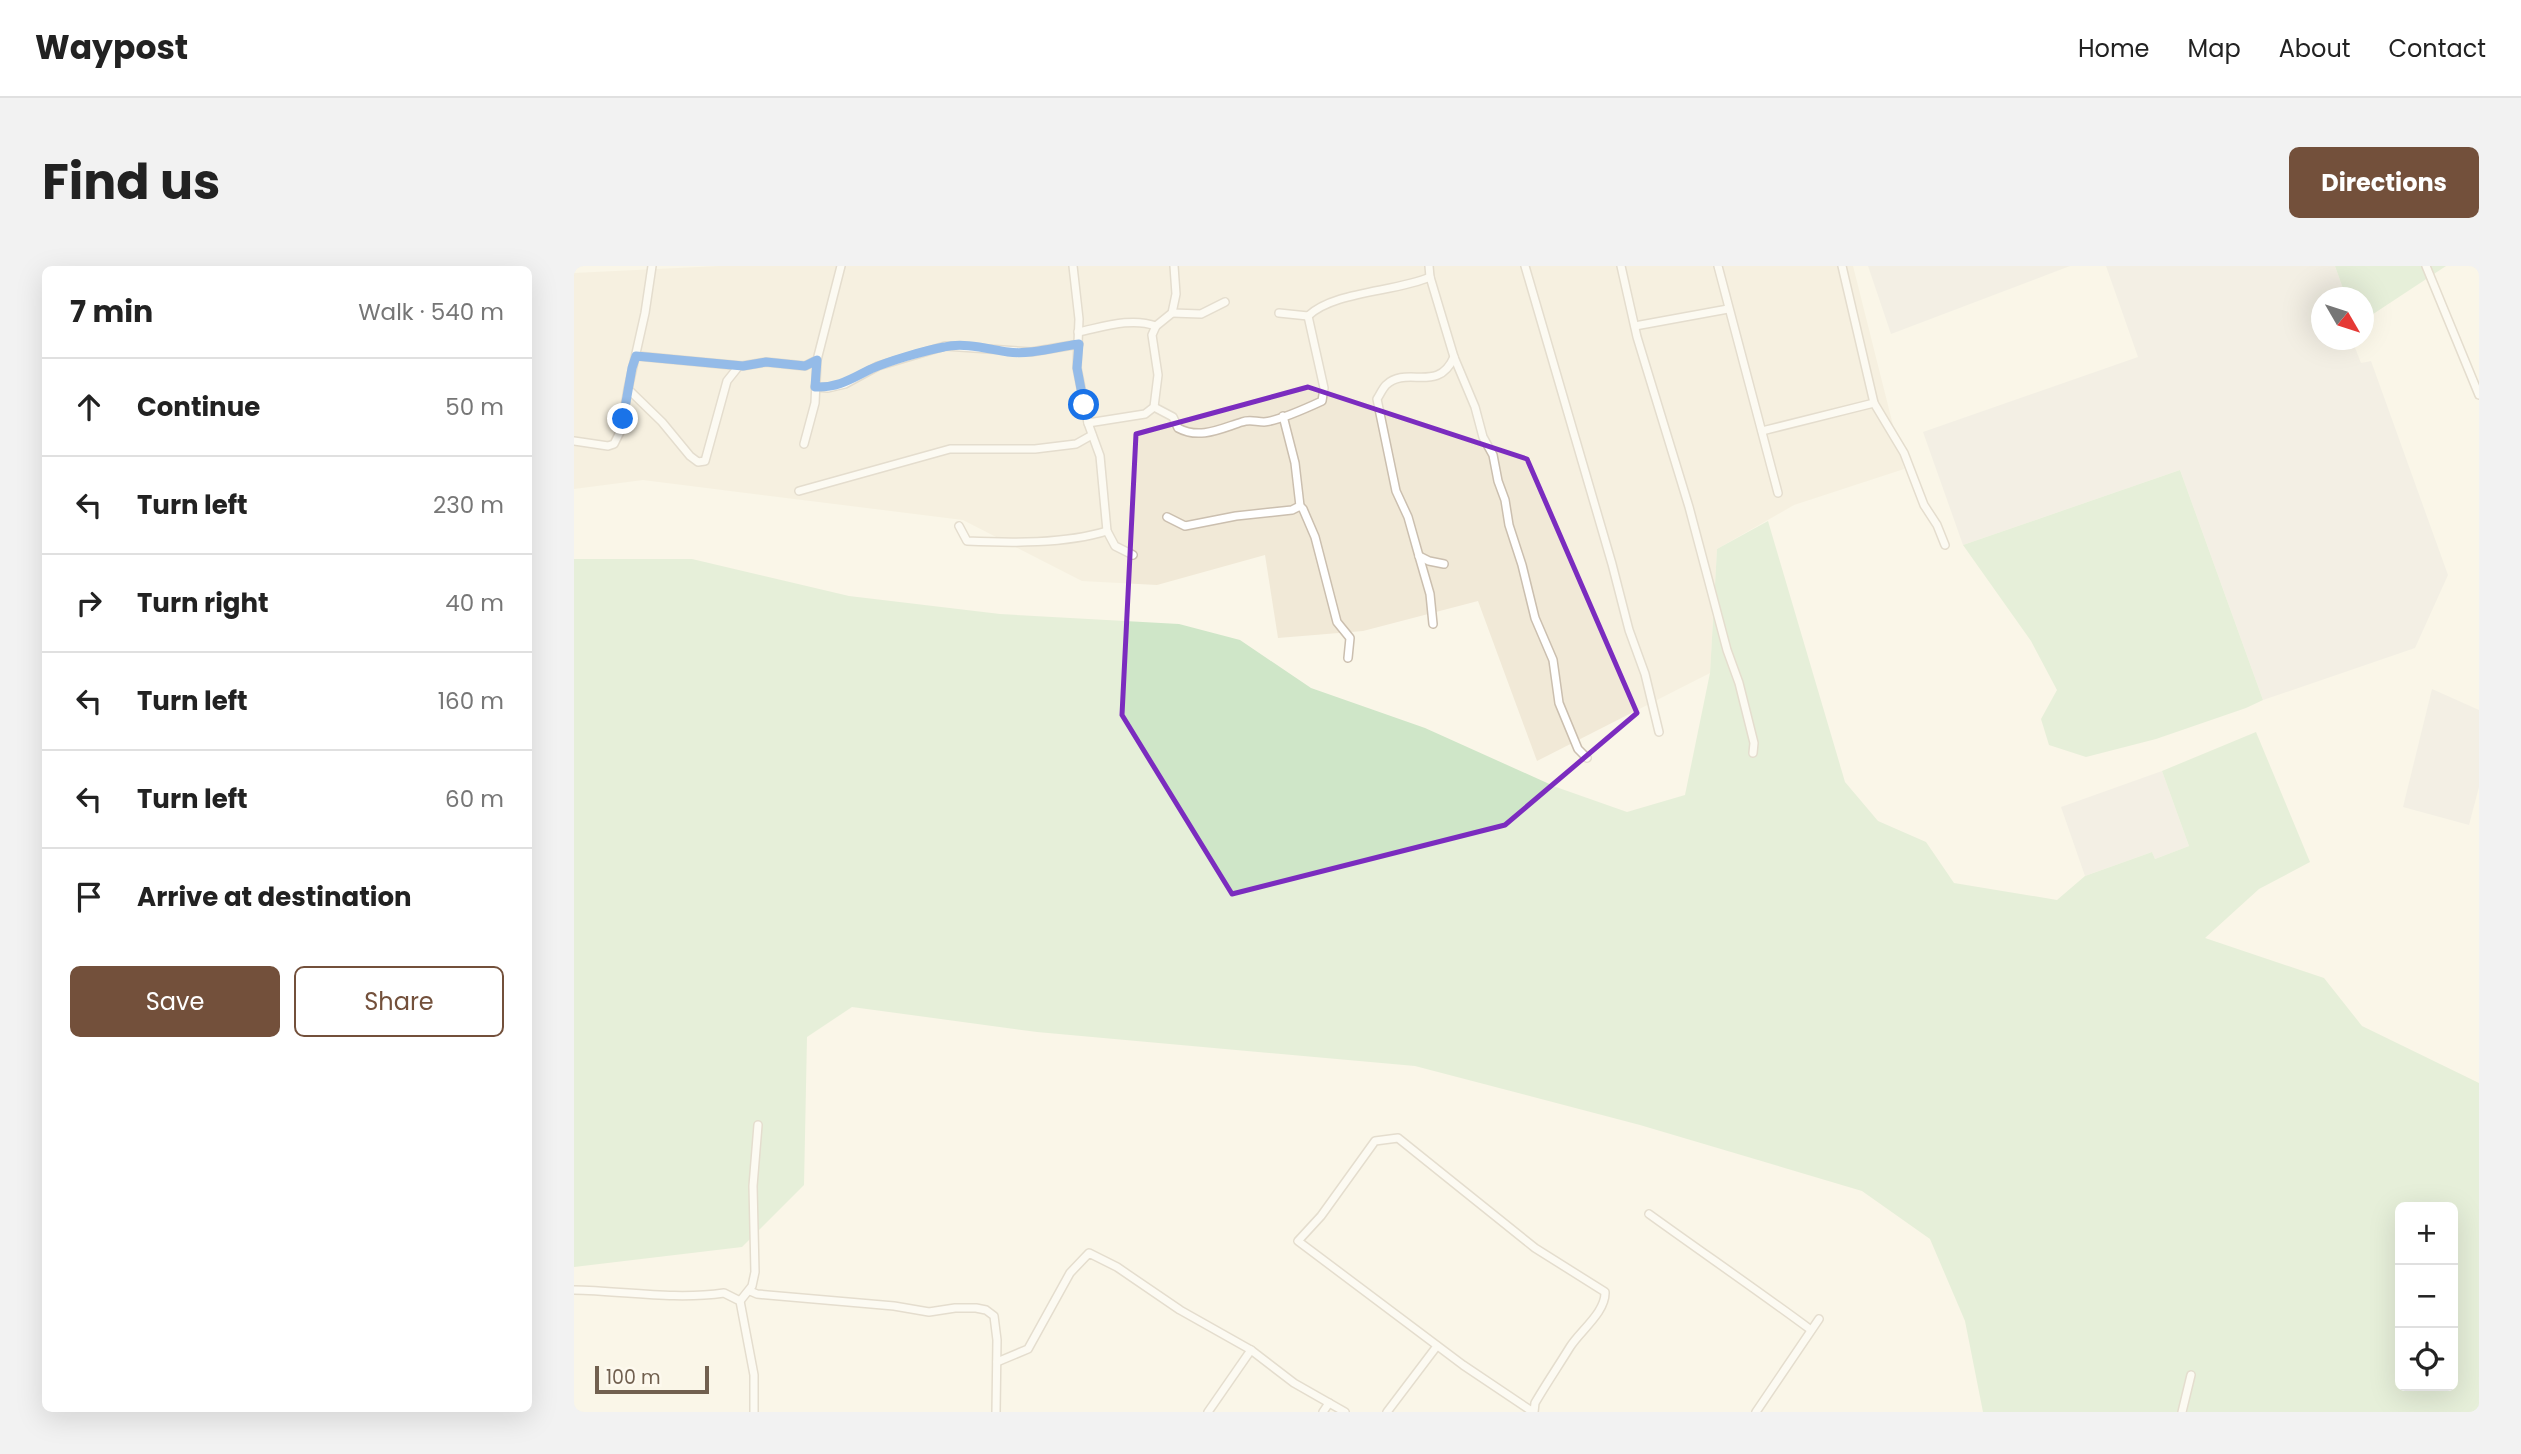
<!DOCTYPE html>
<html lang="en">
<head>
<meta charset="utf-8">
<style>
	:root { --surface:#fff; --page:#f2f2f2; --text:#222; --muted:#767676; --line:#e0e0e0; --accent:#73503b }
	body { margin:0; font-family:Poppins,sans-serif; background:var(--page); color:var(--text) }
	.controls { position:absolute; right:21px; bottom:21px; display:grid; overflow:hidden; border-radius:10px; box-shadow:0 7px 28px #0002 }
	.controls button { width:63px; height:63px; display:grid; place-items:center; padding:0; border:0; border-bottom:2px solid var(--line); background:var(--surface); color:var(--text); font:35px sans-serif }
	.compass { position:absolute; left:1737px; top:21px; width:63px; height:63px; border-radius:50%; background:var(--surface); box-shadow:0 7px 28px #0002; rotate:129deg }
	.scale { position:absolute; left:21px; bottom:18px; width:114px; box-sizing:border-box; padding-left:7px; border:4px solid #71604f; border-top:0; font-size:19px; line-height:24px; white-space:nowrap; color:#71604f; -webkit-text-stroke:5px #fdf9ee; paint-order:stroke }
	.stop { position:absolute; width:21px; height:21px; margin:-16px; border:5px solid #1a73e8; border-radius:50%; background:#fff }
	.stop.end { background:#1a73e8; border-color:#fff; box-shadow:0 2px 7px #0008 }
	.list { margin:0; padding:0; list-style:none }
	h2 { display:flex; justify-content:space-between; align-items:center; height:91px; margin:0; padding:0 28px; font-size:30px }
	h2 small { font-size:23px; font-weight:400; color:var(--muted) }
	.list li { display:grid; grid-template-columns:46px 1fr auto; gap:21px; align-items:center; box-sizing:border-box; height:98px; padding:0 28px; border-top:2px solid var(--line) }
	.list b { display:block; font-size:26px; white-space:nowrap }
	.list em { font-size:23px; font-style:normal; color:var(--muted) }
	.actions { display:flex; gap:14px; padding:21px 28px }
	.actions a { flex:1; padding:16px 0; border:2px solid var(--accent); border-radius:10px; text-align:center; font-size:24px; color:var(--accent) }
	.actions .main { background:var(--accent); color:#fff }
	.icon { flex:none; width:38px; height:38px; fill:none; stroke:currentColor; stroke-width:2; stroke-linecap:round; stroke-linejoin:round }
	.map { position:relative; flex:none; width:1905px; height:1146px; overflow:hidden; border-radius:10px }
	header { display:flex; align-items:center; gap:42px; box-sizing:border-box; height:98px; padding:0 35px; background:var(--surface); border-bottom:2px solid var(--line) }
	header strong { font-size:33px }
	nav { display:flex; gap:38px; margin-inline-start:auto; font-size:24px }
	.intro { display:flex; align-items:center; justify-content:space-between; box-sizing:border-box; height:168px; padding:0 42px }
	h1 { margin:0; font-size:49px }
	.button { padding:18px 32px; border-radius:10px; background:var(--accent); color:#fff; font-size:24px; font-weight:700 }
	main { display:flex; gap:42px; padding:0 42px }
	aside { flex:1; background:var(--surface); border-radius:10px; box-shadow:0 7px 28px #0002 }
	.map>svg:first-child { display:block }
</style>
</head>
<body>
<header>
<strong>Waypost</strong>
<nav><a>Home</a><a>Map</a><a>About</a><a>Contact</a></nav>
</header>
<div class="intro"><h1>Find us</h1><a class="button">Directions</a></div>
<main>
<aside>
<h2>7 min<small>Walk · 540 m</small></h2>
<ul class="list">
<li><svg class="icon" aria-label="ahead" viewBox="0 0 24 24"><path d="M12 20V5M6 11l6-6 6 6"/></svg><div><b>Continue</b></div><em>50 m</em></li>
<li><svg class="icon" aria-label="left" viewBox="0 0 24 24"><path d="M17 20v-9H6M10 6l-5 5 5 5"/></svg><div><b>Turn left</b></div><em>230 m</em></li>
<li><svg class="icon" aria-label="right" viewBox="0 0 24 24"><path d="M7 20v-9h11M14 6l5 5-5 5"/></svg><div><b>Turn right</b></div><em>40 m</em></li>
<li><svg class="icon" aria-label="left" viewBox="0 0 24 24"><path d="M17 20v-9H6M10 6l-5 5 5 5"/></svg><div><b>Turn left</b></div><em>160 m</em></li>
<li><svg class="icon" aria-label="left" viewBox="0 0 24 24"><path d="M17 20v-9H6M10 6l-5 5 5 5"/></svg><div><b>Turn left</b></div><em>60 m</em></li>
<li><svg class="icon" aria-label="arrive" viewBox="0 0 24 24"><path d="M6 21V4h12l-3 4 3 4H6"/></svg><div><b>Arrive at destination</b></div></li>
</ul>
<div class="actions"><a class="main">Save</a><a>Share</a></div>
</aside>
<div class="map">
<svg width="1905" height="1146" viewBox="0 0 1905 1146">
	<rect width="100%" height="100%" fill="#faf6e8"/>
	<polygon fill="#f1e9d7" points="145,0 1279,0 1330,203 1220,239 1143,283 1136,407 963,495 904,335 789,365 704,372 691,289 583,319 508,315 389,254 69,214 0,223 0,7"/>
	<g fill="#ebe7e1">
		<polygon points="1294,0 1496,0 1317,68"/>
		<polygon points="1532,0 1761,0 1772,31 1748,32 1748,74 1778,74 1787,97 1797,95 1874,309 1841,382 1689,434 1606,204 1389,279 1349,166 1564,91"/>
		<polygon points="1858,423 1905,444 1905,521 1895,559 1829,541"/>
		<polygon points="1588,505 1615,580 1581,593 1578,586 1511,610 1487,541"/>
	</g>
	<g fill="#cfe6c8" fill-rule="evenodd">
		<polygon points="1761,0 1872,0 1790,54 1790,32 1772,31"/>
		<polygon points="1606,204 1689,434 1672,442 1582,473 1512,491 1475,479 1467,453 1483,424 1457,375 1389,279"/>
		<path d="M1194,255L1271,516L1304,555L1352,576L1380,617L1483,634L1511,610L1578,586L1581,593L1615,580L1588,505L1682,466L1736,596L1685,623L1631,672L1750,712L1788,760L1905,817V1146H1409L1391,1055L1356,973L1288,925L1066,859L841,800L463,766L278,741L233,771L230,919L168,981L0,1001V293H118L275,330L426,348L605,358L666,374L737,422L851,462L982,521L1053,546L1111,529L1136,407L1143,283ZM1826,941H1879V1120H1826Z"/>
	</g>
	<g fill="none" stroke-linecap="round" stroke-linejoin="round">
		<defs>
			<g id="minor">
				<polyline points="78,0 71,47 54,123 88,156 116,190 124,196 131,195 153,115 165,100"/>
				<polyline points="499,0 505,53 503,102 514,157 526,190 533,265 541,280 559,289"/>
				<polyline points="855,0 856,11 880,91 901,141 909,171 919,189 924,215 931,234 935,259 948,299 961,352 979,394 985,437 1004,483 1013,492"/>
				<polyline points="951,0 1038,298 1055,364 1071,408 1085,466"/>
				<polyline points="1047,0 1063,71 1115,241 1153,384 1165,417 1180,477 1179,487"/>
				<polyline points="1144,0 1204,227"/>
				<polyline points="1852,0 1905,129"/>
				<polyline points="598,47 627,48 651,36"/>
				<polyline points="705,47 734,50"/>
				<path d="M734,50C760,25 822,26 856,11"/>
				<polyline points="1061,60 1154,43"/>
				<path d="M504,66C529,61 557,51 582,60"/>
				<polyline points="63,90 168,100 192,96 231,100 243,94 267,0"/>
				<polyline points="241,121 254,122 271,118 304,100 371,80 457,86 505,78"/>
				<polyline points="1300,137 1330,187 1350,239 1363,259 1371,279"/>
				<path d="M580,141L599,151L604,162C626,174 648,162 668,156C676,153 682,156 690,156C703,155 735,141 748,135L750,122L734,50"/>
				<polyline points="709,150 721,197 726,240 729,243 741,271 763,356 776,372 774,392"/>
				<polyline points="514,157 571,148 580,141 584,109 578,69 582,60 598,47 602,28 600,0"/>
				<polyline points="1188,165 1300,137 1268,0"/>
				<polyline points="0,175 34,180 40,178 47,164 54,123"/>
				<polyline points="230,178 241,137 243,94"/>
				<polyline points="225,225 376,183 461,183 502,178 518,169"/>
				<polyline points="593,251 611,260 662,250 718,244 726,240"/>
				<path d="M385,260L393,275C436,277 491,278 533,265"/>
				<polyline points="845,290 855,295 870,298"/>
				<path d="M859,358L856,328L845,290L834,251L822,225L803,133C806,129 808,123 812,119C833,99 864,128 880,91"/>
				<path d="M1075,948C1129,987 1183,1024 1237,1064"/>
				<path d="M0,1024C50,1025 100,1034 150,1027L166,1035L180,1109V1146"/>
				<polyline points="176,1025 183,1028 320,1040 355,1046 381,1042 402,1042 412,1044 420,1050 423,1074 422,1146"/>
				<polyline points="166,1035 178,1020 181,1006 179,920 184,859"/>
				<polyline points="423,1096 454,1083 496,1007 515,987 543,1001 606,1044 677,1084 720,1117 771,1146"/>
				<polyline points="634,1146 677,1084"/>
				<polyline points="749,1146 755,1137"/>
				<polyline points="813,1146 863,1080"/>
				<path d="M959,1146L889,1099L724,975L747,950L801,875L824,872L961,982L1031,1026C1032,1046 1006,1065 996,1081C985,1099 972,1118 961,1137L960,1146"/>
				<polyline points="1182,1146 1245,1053"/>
				<polyline points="1608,1146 1617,1109"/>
			</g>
		</defs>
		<use href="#minor" stroke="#cbbfaf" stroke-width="10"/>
		<use href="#minor" stroke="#fff" stroke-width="7"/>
	</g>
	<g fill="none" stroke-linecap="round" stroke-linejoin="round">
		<path stroke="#1a73e8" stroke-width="9" d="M49,153L58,102L62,90L169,100L192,96L231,100L243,94L241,121C264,122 277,113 297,103C315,95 349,85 370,81C390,76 414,83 434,86C457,89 482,81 505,78L503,102L510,139"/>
	</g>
	<path d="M0 0H1905V1146H0ZM734,121L953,193L1063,447L931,559L658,628L548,449L562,168Z" fill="#faf6e8" fill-opacity=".55" fill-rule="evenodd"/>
	<path fill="none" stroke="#7b2cbf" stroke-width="5" stroke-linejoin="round" d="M734,121L953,193L1063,447L931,559L658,628L548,449L562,168Z"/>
</svg>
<div class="controls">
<button>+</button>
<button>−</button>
<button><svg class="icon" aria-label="locate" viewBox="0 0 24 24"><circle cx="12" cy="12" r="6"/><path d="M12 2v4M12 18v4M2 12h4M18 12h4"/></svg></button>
</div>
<svg class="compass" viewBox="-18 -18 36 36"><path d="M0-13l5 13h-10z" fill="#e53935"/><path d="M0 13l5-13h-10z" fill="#767676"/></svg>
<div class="scale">100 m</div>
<div class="stop" style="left:510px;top:139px"></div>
<div class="stop end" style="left:49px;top:153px"></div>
</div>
</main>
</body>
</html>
